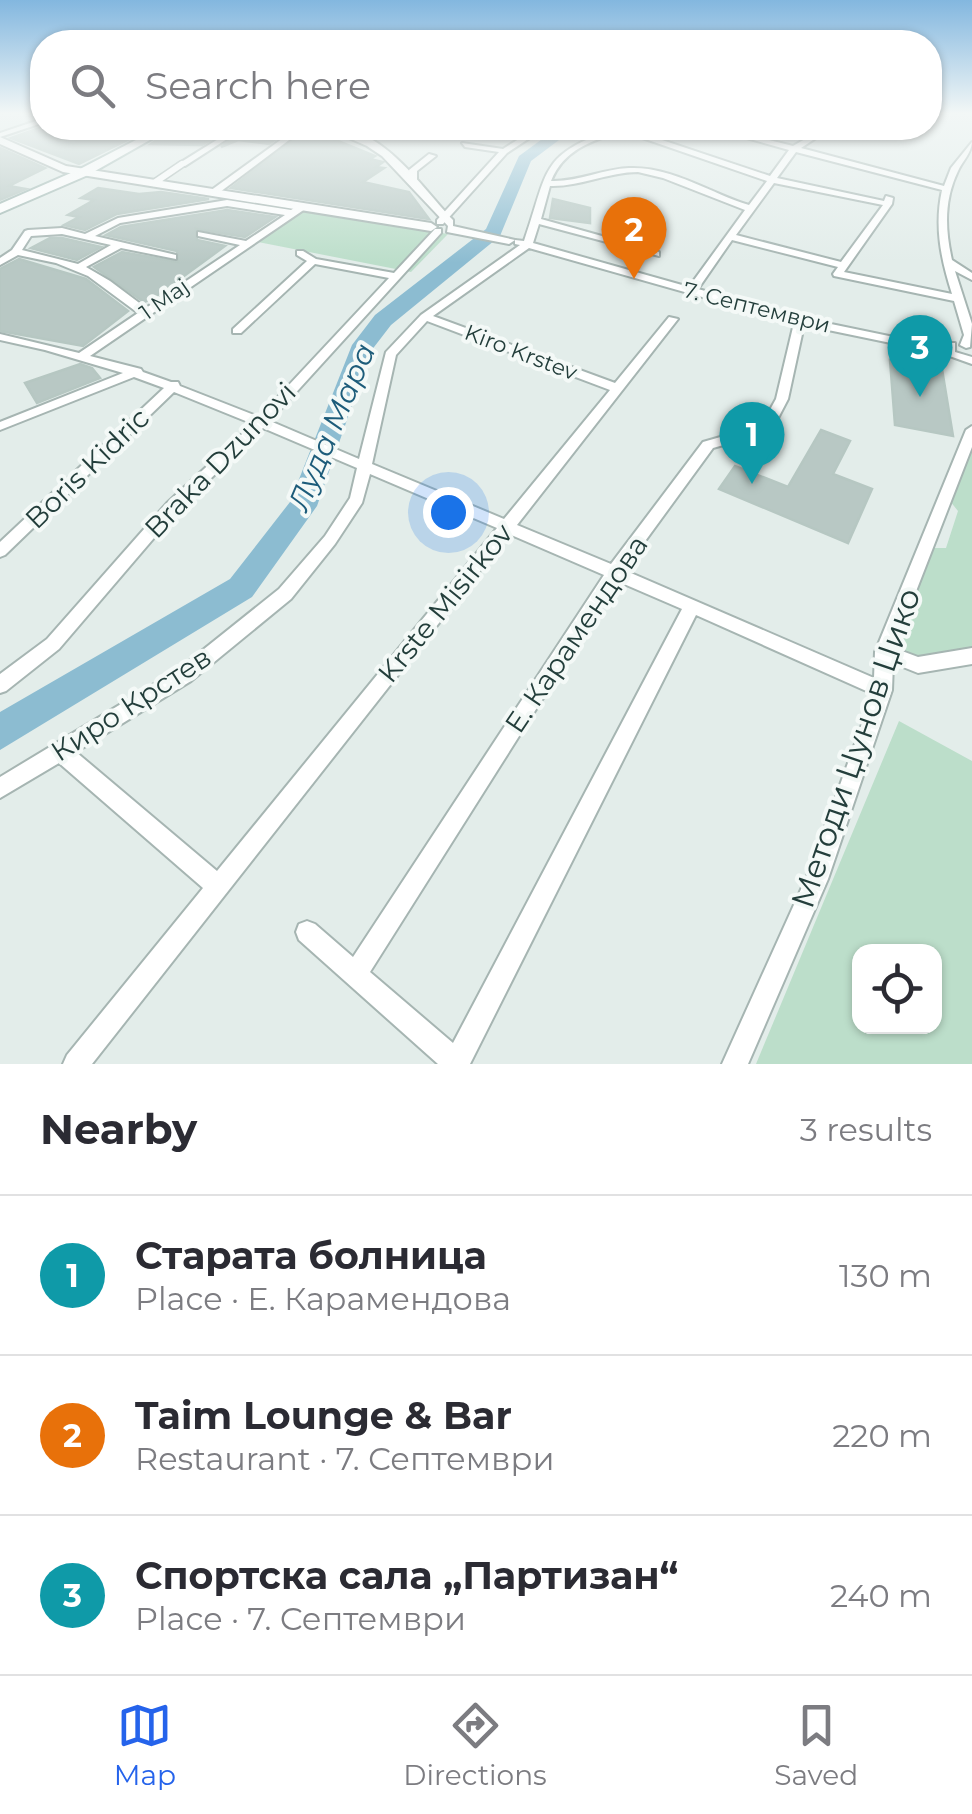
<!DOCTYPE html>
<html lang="en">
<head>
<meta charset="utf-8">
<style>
	:root { --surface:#fff; --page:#f2f2f3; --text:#2b2b33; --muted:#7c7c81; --line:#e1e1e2; --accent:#2563eb }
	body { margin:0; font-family:Montserrat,sans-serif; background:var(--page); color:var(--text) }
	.controls { position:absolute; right:30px; bottom:30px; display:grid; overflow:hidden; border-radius:20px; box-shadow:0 2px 8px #0004 }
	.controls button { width:90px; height:90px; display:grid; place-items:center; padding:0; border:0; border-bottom:2px solid var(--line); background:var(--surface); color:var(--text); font:50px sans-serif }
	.you { position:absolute; left:448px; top:512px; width:35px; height:35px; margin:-25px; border:8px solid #fff; border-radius:50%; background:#1a73e8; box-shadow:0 0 0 15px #1a73e833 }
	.badge { display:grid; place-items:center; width:65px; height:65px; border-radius:50%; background:var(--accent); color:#fff; font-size:32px; font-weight:700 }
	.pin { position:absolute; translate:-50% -82px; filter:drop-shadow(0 2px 5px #0008) }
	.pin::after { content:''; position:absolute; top:52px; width:35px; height:30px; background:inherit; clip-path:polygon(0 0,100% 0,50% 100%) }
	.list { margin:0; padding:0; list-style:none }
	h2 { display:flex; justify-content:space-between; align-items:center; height:130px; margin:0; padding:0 40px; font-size:42px }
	h2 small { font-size:32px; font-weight:400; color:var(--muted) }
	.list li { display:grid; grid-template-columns:65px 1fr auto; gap:30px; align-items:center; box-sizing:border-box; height:160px; padding:0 40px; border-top:2px solid var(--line) }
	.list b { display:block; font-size:38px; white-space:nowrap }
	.list p { margin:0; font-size:32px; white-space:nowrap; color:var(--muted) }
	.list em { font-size:32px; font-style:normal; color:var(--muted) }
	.icon { flex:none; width:55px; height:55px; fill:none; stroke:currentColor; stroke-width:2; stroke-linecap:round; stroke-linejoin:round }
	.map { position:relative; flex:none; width:972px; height:1064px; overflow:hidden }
	.search { position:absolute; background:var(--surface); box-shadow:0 2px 8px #0004; left:30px; right:30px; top:30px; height:110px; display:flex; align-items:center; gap:25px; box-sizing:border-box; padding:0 35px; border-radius:40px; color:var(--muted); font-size:38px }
	.sheet { height:610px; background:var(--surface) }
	nav { display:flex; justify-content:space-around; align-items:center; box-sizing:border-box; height:140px; border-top:2px solid var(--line); background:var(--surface); font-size:28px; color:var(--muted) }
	nav a { display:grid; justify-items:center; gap:5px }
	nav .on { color:var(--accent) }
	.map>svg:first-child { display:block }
</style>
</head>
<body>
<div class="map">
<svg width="972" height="1064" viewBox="0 0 972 1064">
	<rect width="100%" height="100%" fill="#e3edea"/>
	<g fill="#bcdeca" fill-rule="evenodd">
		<polygon points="303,210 448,234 411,272 258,242"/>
		<polygon points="965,446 972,448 972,656 918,665 884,652 925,548 946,548 958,511 946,496"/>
		<path d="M899,721L972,761V1064H756ZM860,952H934V1026H860Z"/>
	</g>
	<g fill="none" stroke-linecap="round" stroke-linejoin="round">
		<polygon fill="#8cbcd1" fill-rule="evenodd" points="570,128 590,128 559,140 531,161 500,236 391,325 371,351 317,506 252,597 0,750 0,712 230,579 290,502 352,345 375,315 486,229 519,156 549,134"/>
	</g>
	<g fill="#b8c8c4" stroke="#b6c7c2" stroke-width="2.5">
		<polygon points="42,127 42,128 152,128 79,164 11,138"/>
		<polygon points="174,128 230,128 202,145 151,144"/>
		<polygon points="247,128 291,128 269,144 238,140 221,147"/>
		<polygon points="308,128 322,128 338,137 333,139 375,156 370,159 383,162 376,167 384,168 363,182 409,192 429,219 231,188"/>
		<polygon points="0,148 45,168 9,186 26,189 0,200"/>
		<polygon points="98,188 139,194 161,192 209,199 117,214 85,230 64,225 79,217 68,215 94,200 81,198"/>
		<polygon points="553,199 590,208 590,223 550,218"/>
		<polygon points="227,210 275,217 245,237 196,229 197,240 225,246 154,298 144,302 94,267 122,252 178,262 177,251 106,235 121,227"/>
		<polygon points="50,238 62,238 101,247 77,260 31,248"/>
		<polygon points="19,259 86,279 128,311 83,346 0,331 0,269"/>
		<polygon points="890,360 942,369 953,436 895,425"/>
		<polygon points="80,364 92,368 100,378 37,403 25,383"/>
		<polygon points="821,430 850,441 833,474 872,489 848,543 719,489 735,466 788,487"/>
	</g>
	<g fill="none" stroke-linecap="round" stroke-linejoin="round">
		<defs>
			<polyline id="pedestrian" points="154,183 182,164"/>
			<g id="minor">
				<polygon points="42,119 42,123 0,137 0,133"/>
				<polygon points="236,128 244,128 185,166 178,164"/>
				<polygon points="297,128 305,128 216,195 210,195 210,191"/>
				<polygon points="474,128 527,133 537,128 545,128 507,153 443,224 437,224 437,220 499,152 465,147 462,143 503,149 522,137 476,131"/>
				<path d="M618,128H626L770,176L789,150L711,128H720L793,146L824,128H831L801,148L944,186L951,168L972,142C971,154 963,160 958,171C944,200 945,229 952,260L972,273V280L955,271L972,324L970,347L966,348L960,345L964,335L954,301L834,276L833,274L838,267L732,240L698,289L802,318L942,347L947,343H955V352L972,357V364L944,354L804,325L788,399L776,422L762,434L713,448L624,570L874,678L875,652L966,430L972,426V447L894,648L918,657L972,648V664L918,673L893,663L892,690L828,879L748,1064H722L807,876L873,694L696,615L470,1064H438L299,940L296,932L299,924L307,921L315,924L353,957L604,575L509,534L92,1064H63L67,1055L203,888L59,763L0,798V777L179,669L279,589L325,536L350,498L357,468L263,428L177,511L59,649L6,691L0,693V674L47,639L167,503L253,424L174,392L5,555L0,557V542L164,388L134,377L0,430V422L123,373L45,350L0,340V334L79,353L138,313L88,276L56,263L18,255L0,265V258L12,250L25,231L28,230L62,228L85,234L118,218L227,200L291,210L299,205H305V209L90,356L141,369L143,372L171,382H178L180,386L259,417L389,278L315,264L241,333H233V329L307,261L297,255V251H303L316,259L394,273L435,229H441V233L270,421L359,459L386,352L421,315L520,245L515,244V240L524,241C549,170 538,154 618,128ZM622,131L767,181L749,205C710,193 671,166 629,168C602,169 578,182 551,181C564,149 592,141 622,131ZM796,152L942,190C934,227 941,259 952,294L844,272L892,204L893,198L886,196L884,201L777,178ZM638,172L663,178L745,210L689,287L533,243L539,224L659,256V252L541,219L550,186C580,187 608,172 638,172ZM774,183L883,205L841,262L736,235ZM227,206L285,215L246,241L198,232V236L240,245L146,308L110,281L86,267L121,248L176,259V255L95,236L120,223ZM62,234L111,245L78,264L22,250L31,236ZM529,248L794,323L776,399L766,417L752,428L703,442L611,564L517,525L678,319L669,317L615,383L433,316ZM427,321L610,390L504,519L372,464L396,355ZM370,474L497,528L217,871L76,752L191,681L291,599L335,544L362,503ZM617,581L682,609L453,1043L370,972Z"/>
				<polygon points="429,154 436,156 417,171 417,182 411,182 409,170"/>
			</g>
			<g id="tertiary">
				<path d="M326,128C382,124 419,185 453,220V226L515,240L509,244L447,232L448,226L382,156L367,146Z"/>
				<polygon points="0,137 66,166 431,223 437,227 431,231 63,172 0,144"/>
			</g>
			<polygon id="secondary" points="159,128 171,128 88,175 0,213 0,204 80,169"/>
		</defs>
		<use href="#pedestrian" stroke="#a6b5b2" stroke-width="9"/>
		<use href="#minor" stroke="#a6b5b2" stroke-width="4"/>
		<use href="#tertiary" stroke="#a6b5b2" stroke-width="4"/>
		<use href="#secondary" stroke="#a2b9b4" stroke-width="4"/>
		<use href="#pedestrian" stroke="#fff" stroke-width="6"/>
		<use href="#minor" fill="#fff" fill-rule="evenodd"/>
		<use href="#tertiary" fill="#fff" fill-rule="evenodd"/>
		<use href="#secondary" fill="#fff" fill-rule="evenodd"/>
	</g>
	<linearGradient id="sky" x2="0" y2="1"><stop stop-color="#83b7df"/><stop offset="0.43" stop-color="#f2f7f6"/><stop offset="1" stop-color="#f2f7f6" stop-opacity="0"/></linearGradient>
	<rect width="972" height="263" fill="url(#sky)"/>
	<g text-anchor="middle" stroke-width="8" stroke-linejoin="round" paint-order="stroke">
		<g font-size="22" fill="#233e3b" stroke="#f4f9f7">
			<text transform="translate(164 299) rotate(-35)" y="8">1 Maj</text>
			<text transform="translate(757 307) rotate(14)" y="8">7. Септември</text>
			<text transform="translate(521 352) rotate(21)" y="8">Kiro Krstev</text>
		</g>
		<g font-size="28" fill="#233e3b" stroke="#f4f9f7">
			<text transform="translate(220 460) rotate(-46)" y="10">Braka Dzunovi</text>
			<text transform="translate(87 468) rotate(-44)" y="10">Boris Kidric</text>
			<text transform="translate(445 603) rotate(-51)" y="10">Krste Misirkov</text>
			<text transform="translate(576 634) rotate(-56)" y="10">Е. Карамендова</text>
			<text transform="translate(131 704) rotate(-33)" y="10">Киро Крстев</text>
		</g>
		<g font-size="30" font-style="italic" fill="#1d5c7a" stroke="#f4f9f7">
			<text transform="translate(332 427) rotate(-67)" y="10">Луда Мара</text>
		</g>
		<g font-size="32" fill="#233e3b" stroke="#f4f9f7">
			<text transform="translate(856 748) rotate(-71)" y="11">Методи Џунов Џико</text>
		</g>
	</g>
</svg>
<div class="controls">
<button><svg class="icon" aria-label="locate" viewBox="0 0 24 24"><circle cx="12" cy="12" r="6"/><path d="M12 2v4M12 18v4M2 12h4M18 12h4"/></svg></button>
</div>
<div class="you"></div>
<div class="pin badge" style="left:752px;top:484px;background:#0f9aa8">1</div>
<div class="pin badge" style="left:634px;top:279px;background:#e8710a">2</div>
<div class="pin badge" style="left:920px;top:397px;background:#0f9aa8">3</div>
<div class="search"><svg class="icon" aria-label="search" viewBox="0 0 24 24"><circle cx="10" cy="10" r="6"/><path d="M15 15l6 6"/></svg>Search here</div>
</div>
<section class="sheet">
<h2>Nearby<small>3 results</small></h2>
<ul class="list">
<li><span class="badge" style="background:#0f9aa8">1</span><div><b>Старата болница</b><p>Place · Е. Карамендова</p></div><em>130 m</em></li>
<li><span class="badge" style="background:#e8710a">2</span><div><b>Taim Lounge &amp; Bar</b><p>Restaurant · 7. Септември</p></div><em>220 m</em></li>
<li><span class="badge" style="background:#0f9aa8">3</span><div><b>Спортска сала „Партизан“</b><p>Place · 7. Септември</p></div><em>240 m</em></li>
</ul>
</section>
<nav>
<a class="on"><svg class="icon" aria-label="map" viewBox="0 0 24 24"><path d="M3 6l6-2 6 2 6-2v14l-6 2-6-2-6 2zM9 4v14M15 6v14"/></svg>Map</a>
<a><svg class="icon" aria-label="directions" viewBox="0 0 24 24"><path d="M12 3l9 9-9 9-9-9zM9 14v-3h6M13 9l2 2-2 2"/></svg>Directions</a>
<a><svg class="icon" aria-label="saved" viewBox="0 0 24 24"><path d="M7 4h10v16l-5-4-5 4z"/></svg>Saved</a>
</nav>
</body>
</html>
